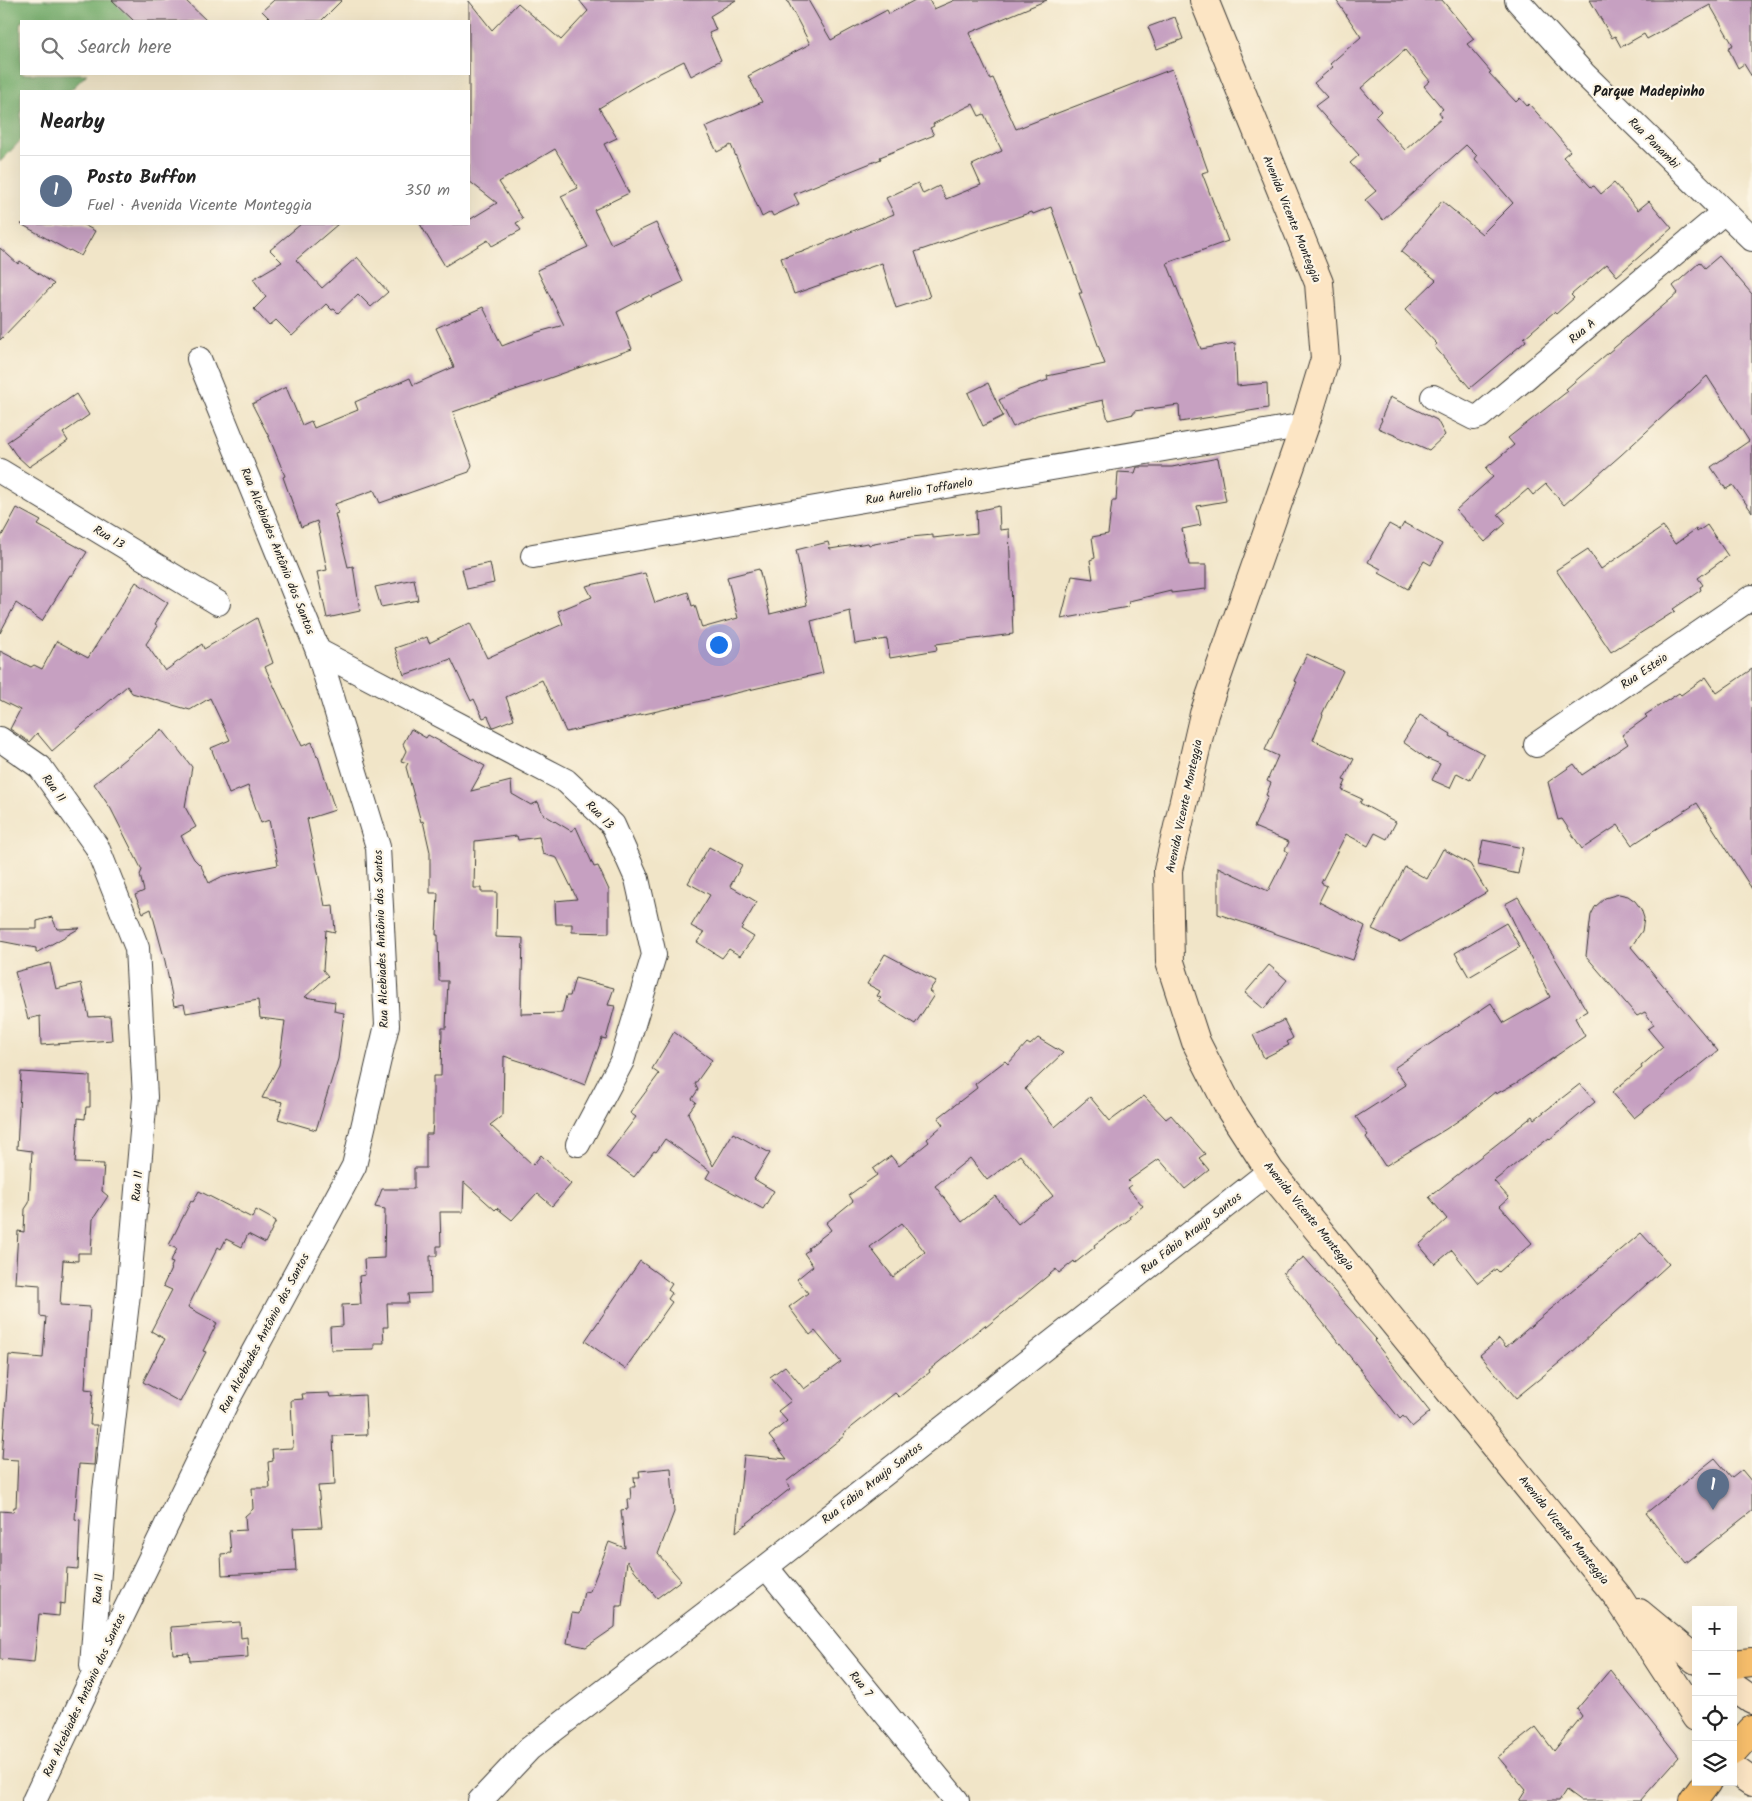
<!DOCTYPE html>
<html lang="en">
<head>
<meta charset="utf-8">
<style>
	:root { --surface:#fff; --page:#f2f2f2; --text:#222; --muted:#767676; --line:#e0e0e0; --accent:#d1495b }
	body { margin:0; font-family:Kalam,sans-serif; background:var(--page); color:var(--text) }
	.controls { position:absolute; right:15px; bottom:15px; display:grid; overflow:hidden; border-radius:0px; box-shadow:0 5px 20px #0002 }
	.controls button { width:45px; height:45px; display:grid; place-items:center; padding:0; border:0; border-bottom:1px solid var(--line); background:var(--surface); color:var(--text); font:25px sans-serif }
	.you { position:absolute; left:718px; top:644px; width:18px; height:18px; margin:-12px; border:4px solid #fff; border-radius:50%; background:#1a73e8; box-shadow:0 0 0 8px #1a73e833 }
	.badge { display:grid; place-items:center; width:32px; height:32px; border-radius:50%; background:var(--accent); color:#fff; font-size:16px; font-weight:700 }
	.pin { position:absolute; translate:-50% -41px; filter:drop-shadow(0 1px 2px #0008) }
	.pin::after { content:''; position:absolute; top:26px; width:18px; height:15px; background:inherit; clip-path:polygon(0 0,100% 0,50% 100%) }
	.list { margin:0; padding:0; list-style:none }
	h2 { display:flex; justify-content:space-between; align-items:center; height:65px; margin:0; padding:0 20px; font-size:21px }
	h2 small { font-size:16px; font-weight:400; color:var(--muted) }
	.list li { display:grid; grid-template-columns:32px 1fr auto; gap:15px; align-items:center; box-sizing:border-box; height:70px; padding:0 20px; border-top:1px solid var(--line) }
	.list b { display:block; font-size:19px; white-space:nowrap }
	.list p { margin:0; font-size:16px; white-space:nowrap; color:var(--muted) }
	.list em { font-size:16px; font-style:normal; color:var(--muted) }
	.icon { flex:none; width:28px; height:28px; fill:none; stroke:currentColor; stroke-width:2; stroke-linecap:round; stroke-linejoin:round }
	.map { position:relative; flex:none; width:1752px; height:1801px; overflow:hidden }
	.search { position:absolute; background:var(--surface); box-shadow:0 5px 20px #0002; left:20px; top:20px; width:450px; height:55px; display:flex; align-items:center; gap:12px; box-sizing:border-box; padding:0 18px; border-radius:0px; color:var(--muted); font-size:19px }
	.panel { position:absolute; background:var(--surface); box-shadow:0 5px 20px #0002; left:20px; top:90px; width:450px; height:135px; border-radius:0px }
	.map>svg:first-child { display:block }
</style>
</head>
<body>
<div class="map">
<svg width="1752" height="1801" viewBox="0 0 1752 1801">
	<rect width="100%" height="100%" fill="#fcf5e5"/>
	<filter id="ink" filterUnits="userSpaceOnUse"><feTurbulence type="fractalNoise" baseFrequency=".02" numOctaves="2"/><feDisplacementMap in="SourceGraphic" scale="10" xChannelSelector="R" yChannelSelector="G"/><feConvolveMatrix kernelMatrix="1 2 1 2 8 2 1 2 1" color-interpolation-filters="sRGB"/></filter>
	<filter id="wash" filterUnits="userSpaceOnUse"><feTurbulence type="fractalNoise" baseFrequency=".0096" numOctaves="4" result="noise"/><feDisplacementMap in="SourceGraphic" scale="20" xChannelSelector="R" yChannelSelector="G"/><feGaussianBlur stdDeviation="1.12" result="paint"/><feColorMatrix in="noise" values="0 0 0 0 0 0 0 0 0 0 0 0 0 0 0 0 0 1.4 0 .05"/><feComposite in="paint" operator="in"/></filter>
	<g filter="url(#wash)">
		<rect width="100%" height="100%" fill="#f1e5c8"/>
		<polygon fill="#72ab69" stroke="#476442" points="0,0 160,0 139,21 21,21 21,74 87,74 70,91 21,91 21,140 0,162"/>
		<g id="blocks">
			<g fill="#c6a0c1" fill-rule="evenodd">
				<polygon points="112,0 185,0 207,21 134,21"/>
				<polygon points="274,0 342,0 321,21 272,21 262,11"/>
				<polygon points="579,0 736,0 710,16 716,30 709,33 721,60 691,76 684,61 644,81 599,108 617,138 604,144 629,193 594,210 611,244 656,223 683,282 651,297 650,295 617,312 632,349 453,412 472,465 469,472 380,503 374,490 335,504 338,513 335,514 348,567 353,566 360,611 327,618 317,572 327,570 317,521 301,527 283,477 285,476 269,437 252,404 286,387 302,425 311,421 314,428 358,410 355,402 410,378 413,385 454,367 436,328 483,307 502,346 538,332 564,325 537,270 588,247 561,196 578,188 555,149 499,182 523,219 516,223 521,230 492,246 488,240 445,266 420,224 469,224 469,220 497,203 469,181 469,1 492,30 518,3 561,40 588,11"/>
				<polygon points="787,0 808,0 831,40 887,10 889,14 915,0 929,0 934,9 955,0 1047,0 969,33 990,79 993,78 1016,129 1172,69 1208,171 1202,173 1228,241 1167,263 1201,349 1235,343 1237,386 1267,383 1268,408 1180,422 1179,405 1134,411 1134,414 1108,420 1103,400 1037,415 1013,427 999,400 1019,390 1048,380 1047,376 1105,364 1079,293 1082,293 1051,207 1033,214 1032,212 915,252 930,297 896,308 882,263 794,294 781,258 802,251 802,252 894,214 886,198 918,183 923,194 939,186 946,199 981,185 972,165 1002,151 984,114 979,116 973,104 933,124 934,126 930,128 934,135 880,157 881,159 794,194 799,204 773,216 771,212 762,217 731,145 717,152 705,127 762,102 748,76 810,44"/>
				<path d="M1336,0H1442L1474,39L1467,44L1491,72L1489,73L1516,102L1520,98L1527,106L1529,104L1546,123L1570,151L1563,157L1591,187L1594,186L1601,194L1614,183L1638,210L1649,201L1672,228L1617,276L1607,264L1571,295L1574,298L1556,314L1554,312L1524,338L1526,341L1470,388L1434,346L1437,344L1405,310L1436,280L1401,252L1442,201L1482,234L1513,203L1475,159L1477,156L1466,145L1383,220L1365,200L1376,191L1350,163L1359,155L1315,106L1327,97L1314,83L1333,67L1330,64L1361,37ZM1405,50L1430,81L1424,86L1443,109L1439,112L1442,117L1405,150L1375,117L1381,111L1361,88Z"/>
				<polygon points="1590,0 1752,0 1752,77 1744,64 1738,68 1728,48 1733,45 1710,5 1647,39 1644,34 1621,47 1615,36 1612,38"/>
				<polygon points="1175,17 1183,39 1157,49 1148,27"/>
				<polygon points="21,224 82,224 95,231 81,256 70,250 69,251"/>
				<polygon points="301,224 338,224 296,260 322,288 357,257 388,292 371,307 358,294 338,313 334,309 332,310 326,304 292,336 276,320 269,326 254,309 266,297 253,279 282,262 270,250"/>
				<polygon points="0,248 18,264 20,261 54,284 0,340"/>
				<polygon points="1719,256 1752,294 1752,512 1733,485 1726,489 1711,467 1749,441 1707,376 1621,455 1564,505 1546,484 1533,495 1528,489 1498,514 1506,523 1485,542 1456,510 1493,477 1486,468 1514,445 1508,438 1568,391 1566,389 1678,293 1673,286 1700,262 1705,268"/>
				<polygon points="988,383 1003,416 983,426 968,393"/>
				<polygon points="76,394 89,415 63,433 68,441 29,467 16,455 7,442"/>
				<polygon points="1390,397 1437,420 1445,435 1429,450 1378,428 1382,420 1381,419"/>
				<polygon points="1218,458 1226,501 1197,506 1201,525 1182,529 1189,565 1206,565 1206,589 1171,593 1171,591 1129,601 1128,607 1061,619 1072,576 1093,579 1090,560 1095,558 1092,537 1108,534 1112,501 1116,501 1118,472 1135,473 1137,467 1172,467"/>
				<polygon points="999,506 1000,530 1009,529 1013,634 936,644 937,650 890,658 887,639 855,644 850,611 811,621 823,673 566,732 542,680 506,697 514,719 493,727 488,716 483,718 474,699 471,701 451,659 404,675 395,648 427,637 429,643 470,623 487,658 563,624 558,611 592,597 586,586 645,573 655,603 688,592 692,606 695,605 702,628 738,618 727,577 759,569 770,614 807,605 796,550 828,542 830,549 868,543 869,545 911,537 933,535 933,538 977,533 976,511"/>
				<polygon points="17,508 41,521 38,525 87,552 72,576 70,575 42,621 16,603 0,633 0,539"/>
				<polygon points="1404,523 1442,544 1431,565 1424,561 1408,589 1379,573 1381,569 1368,562 1389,524 1400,530"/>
				<polygon points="1707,525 1728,556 1698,578 1703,585 1700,587 1701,590 1673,609 1675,611 1611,652 1556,570 1588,549 1601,569 1663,527 1675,544 1696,529 1697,532"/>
				<polygon points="490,563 494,583 467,589 462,569"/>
				<polygon points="414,579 418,600 381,607 375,587"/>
				<polygon points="136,582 168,603 155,624 158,626 146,644 165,671 202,644 204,649 257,618 273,663 265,667 302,746 312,742 317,757 318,756 335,810 307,819 325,906 333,905 335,932 326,930 323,970 328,976 305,997 335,1002 334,1011 344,1013 338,1059 316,1130 278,1119 283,1102 262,1098 279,1065 285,1021 260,1018 258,1000 186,1013 184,1004 174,1006 165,961 151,909 143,913 135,895 144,891 140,875 142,870 111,809 94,784 162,729 192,767 185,807 196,827 181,836 194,859 201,866 209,883 223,876 278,865 269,820 261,823 248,786 229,794 211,748 230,740 210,698 190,710 132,693 127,686 52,751 37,733 29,742 10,729 20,710 0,700 0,651 31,667 34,665 42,669 57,641 88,658"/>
				<polygon points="1307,654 1343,671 1322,714 1323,715 1313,740 1354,759 1343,780 1346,781 1342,790 1362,799 1360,803 1396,822 1387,839 1375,833 1368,846 1346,834 1321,883 1327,886 1319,902 1365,926 1353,960 1218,914 1218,867 1268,891 1288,852 1285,850 1289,842 1254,827 1268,796 1266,795 1271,783 1267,781 1278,756 1265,750 1297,682 1294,681"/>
				<polygon points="1752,669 1752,889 1697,803 1632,845 1618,825 1582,849 1562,819 1558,820 1548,782 1574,764 1582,775 1628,744 1622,735 1647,717 1645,715 1679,693 1681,695 1706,677 1717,693"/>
				<polygon points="1420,715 1451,734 1450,736 1484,754 1470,780 1457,773 1450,788 1432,780 1440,764 1426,758 1403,742"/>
				<polygon points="411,729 426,738 428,735 485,766 471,791 511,781 512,794 531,805 538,802 543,814 571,831 576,827 594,867 598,866 609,890 609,933 572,932 572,924 556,924 555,901 577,899 557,858 543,854 539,837 518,840 517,836 475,841 474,888 481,888 481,892 497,892 496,937 523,938 521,1014 562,1013 566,996 570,996 575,978 614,988 608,1005 615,1006 606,1039 602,1038 585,1085 545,1069 504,1056 503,1115 490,1125 533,1165 541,1155 571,1184 552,1206 537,1193 512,1220 497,1208 495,1210 464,1182 463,1212 440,1212 441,1246 437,1246 437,1256 430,1256 431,1293 408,1294 409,1303 387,1303 388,1327 383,1327 384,1343 374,1343 374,1349 331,1350 330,1327 343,1326 342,1305 361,1304 359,1276 365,1275 364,1259 384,1258 385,1209 375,1207 382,1189 414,1189 414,1168 426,1168 426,1134 432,1134 433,1122 433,1076 441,1076 442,1028 446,1028 448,981 439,981 438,935 436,935 438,893 430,893 430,852 423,821 421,822 406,767 408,763 401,761 406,751 403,744"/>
				<polygon points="1483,840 1523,848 1518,874 1478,865"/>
				<polygon points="709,847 742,865 730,886 757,902 741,929 754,937 740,956 729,949 722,958 697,942 704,933 691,926 710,895 688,883"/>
				<polygon points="1443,849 1470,864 1487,892 1400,942 1372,929 1405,867 1427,879"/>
				<polygon points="1619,894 1628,896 1635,901 1641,909 1644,918 1642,931 1631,947 1718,1051 1634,1118 1612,1092 1642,1068 1641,1066 1663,1047 1648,1029 1654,1025 1645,1012 1637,1016 1586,956 1591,915 1595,907 1605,898"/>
				<polygon points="1518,897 1587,1011 1575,1018 1585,1036 1518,1082 1496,1094 1495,1092 1468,1114 1446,1129 1385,1166 1366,1137 1368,1135 1356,1117 1406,1085 1394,1068 1491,1003 1504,1023 1550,997 1505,904"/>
				<polygon points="52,917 57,929 80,928 36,953 36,948 0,941 0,929 37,929 37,921"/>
				<polygon points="1506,923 1520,947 1469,977 1455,953"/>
				<polygon points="885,954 936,981 929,991 934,995 915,1024 878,1001 881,998 877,996 880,991 867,984"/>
				<polygon points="50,963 56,989 81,983 89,1017 110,1016 112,1040 41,1045 40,1016 28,1019 15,972"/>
				<polygon points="1269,965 1287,980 1264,1009 1245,993"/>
				<polygon points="1284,1020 1293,1038 1287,1042 1289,1045 1264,1058 1253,1035"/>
				<polygon points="674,1032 712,1060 695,1084 698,1090 692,1099 696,1102 688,1113 713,1166 733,1133 770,1153 754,1179 774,1191 763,1209 706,1178 710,1171 665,1139 656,1152 654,1151 634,1177 606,1157 636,1117 630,1113 659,1074 652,1069"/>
				<path d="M1038,1038L1063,1053L1025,1089L1055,1127L1090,1097L1110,1121L1144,1096L1166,1119L1171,1115L1205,1154L1199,1158L1209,1170L1185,1189L1159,1159L1128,1181L1132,1185L1128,1188L1143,1206L1129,1217L1130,1219L1094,1245L1095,1247L1075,1263L1074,1261L1059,1273L1056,1269L986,1327L985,1325L929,1370L930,1372L899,1397L895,1393L843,1434L844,1436L786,1482L791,1488L736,1532L744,1455L787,1459L769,1436L787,1421L778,1411L791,1401L770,1377L785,1366L804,1389L841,1362L815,1331L810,1335L789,1307L808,1293L797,1279L813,1266L804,1253L809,1250L808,1248L831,1230L826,1223L853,1201L849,1195L877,1175L873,1169L891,1156L899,1166L929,1142L927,1139L943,1125L938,1118L977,1088L975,1084L1005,1061L1008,1064L1027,1043L1030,1045ZM1020,1155L1053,1196L1018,1224L995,1196L962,1222L935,1186L970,1158L987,1180ZM902,1223L925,1252L893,1277L870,1247Z"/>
				<polygon points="21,1072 90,1076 90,1107 86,1107 85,1119 78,1118 75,1163 104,1164 102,1191 108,1196 93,1219 91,1253 78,1253 78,1261 63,1260 60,1305 90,1307 85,1389 93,1390 90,1425 97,1425 94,1465 79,1464 75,1519 80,1520 78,1569 67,1568 65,1604 60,1603 59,1616 39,1614 34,1662 0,1659 0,1511 13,1512 14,1507 16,1507 18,1460 2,1459 9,1355 43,1358 46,1317 40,1316 40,1285 15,1283 18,1231 24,1232 25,1209 29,1203 32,1151 17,1149"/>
				<polygon points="1580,1084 1595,1102 1550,1139 1549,1138 1494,1181 1509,1198 1500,1206 1532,1243 1499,1272 1496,1269 1478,1283 1452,1250 1435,1264 1419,1245 1447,1219 1429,1197 1533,1116 1535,1119"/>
				<polygon points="199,1191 252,1218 256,1210 276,1221 265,1243 248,1234 242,1247 226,1239 221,1249 218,1247 188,1307 217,1323 203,1351 206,1352 180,1402 143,1382 165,1339 151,1331 172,1290 163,1286 171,1269 170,1269 173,1263 170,1262 177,1249 169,1245 191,1201 193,1202"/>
				<polygon points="1641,1233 1669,1264 1570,1354 1516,1398 1480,1355 1499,1339 1506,1347"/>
				<polygon points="1304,1257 1376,1339 1374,1341 1430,1412 1412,1427 1403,1416 1400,1419 1283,1273"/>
				<polygon points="640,1261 672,1284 668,1290 672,1293 668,1299 672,1302 625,1369 585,1341"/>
				<polygon points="329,1393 330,1397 365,1395 367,1435 333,1436 335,1485 318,1486 322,1527 293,1528 296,1571 222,1575 221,1554 231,1553 229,1531 246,1530 245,1516 253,1509 252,1488 270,1488 268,1462 273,1461 272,1449 293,1448 291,1400 303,1399 302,1394"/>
				<polygon points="1715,1458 1732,1478 1742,1470 1752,1482 1752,1511 1686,1563 1646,1513"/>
				<polygon points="671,1468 674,1512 658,1554 681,1580 657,1598 627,1561 622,1606 616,1606 615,1627 586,1647 567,1643 572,1613 579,1614 584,1592 590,1591 609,1542 625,1548 621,1510 628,1509 627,1499 631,1499 630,1487 635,1487 634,1477 640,1477 639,1471"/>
				<polygon points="240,1622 241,1638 247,1637 248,1657 190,1661 189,1653 173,1654 171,1627"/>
				<polygon points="1610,1670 1679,1757 1640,1801 1581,1801 1566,1790 1559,1801 1519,1801 1526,1790 1498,1757 1536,1727 1554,1751 1582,1716 1577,1709"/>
			</g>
		</g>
	</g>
	<g filter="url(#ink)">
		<use href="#blocks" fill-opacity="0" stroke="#3c3a36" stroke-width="1"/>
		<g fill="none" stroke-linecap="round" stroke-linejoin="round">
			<defs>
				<g id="street">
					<polyline points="1517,0 1584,74 1752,239"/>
					<polyline points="1433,397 1474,418 1480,416 1724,212"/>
					<polyline points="0,471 218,603"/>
					<polyline points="533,556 1305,425"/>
					<polyline points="318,651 566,781 613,825 637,879 654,955 622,1061 578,1144"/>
					<polyline points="0,739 40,767 97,847 137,948 145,1097 128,1294 105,1491 92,1666"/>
					<polyline points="1536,745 1752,597"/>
					<polyline points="766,1567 957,1801"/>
					<polyline points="34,1801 92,1678 228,1399 354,1166 387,1025 378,847 318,651 199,359"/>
					<polyline points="480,1801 529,1749 766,1567 1270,1171"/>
				</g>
				<g id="secondary">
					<polyline points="1204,0 1319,283 1325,359 1305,425 1204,714 1168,870 1170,962 1196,1042 1230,1109 1270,1171 1618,1597 1696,1717"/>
					<polyline points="1639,1613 1696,1660"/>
					<polyline points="1733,1687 1752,1700"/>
					<polyline points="1733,1769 1752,1782"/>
				</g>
				<g id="primary">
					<polyline points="1733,1664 1752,1662"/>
					<polyline points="1733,1751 1752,1730"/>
					<polyline points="1693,1801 1707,1782"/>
				</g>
			</defs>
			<use href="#street" stroke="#3c3a36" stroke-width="26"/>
			<use href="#secondary" stroke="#3c3a36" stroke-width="30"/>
			<use href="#primary" stroke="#3c3a36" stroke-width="30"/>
			<use href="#street" stroke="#fff" stroke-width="24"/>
			<use href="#secondary" stroke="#fce5c4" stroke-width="28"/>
			<use href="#primary" stroke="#f8bf6c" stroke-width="28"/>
		</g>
	</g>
	<g text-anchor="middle" stroke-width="4.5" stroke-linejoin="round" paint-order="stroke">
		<g font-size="12" fill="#1c1c1c" stroke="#fcf5e5">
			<text transform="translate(1654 143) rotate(45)" y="4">Rua Panambi</text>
			<text transform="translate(1292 219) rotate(68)" y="4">Avenida Vicente Monteggia</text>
			<text transform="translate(1582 331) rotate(-40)" y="4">Rua A</text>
			<text transform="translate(919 491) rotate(-10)" y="4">Rua Aurelio Toffanelo</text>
			<text transform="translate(109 537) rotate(31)" y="4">Rua 13</text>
			<text transform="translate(278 551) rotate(68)" y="4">Rua Alcebiades Antônio dos Santos</text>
			<text transform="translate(1644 671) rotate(-34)" y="4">Rua Esteio</text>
			<text transform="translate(54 788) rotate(54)" y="4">Rua 11</text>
			<text transform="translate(1184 806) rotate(-78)" y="4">Avenida Vicente Monteggia</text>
			<text transform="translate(600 815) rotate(46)" y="4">Rua 13</text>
			<text transform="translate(381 939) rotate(-92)" y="4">Rua Alcebiades Antônio dos Santos</text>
			<text transform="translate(137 1186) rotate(-85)" y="4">Rua 11</text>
			<text transform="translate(1309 1216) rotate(51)" y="4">Avenida Vicente Monteggia</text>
			<text transform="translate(1191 1233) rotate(-38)" y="4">Rua Fábio Araujo Santos</text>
			<text transform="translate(264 1333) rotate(-62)" y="4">Rua Alcebiades Antônio dos Santos</text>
			<text transform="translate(872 1483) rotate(-38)" y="4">Rua Fábio Araujo Santos</text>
			<text transform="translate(1564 1530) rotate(51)" y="4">Avenida Vicente Monteggia</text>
			<text transform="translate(98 1589) rotate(-86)" y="4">Rua 11</text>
			<text transform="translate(861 1684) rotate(51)" y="4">Rua 7</text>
			<text transform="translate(84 1695) rotate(-65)" y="4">Rua Alcebiades Antônio dos Santos</text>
		</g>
		<g font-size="14" font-weight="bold" fill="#1c1c1c" stroke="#fcf5e5">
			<text x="1649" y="96">Parque Madepinho</text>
		</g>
	</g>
</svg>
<div class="controls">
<button>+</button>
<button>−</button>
<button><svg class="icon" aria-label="locate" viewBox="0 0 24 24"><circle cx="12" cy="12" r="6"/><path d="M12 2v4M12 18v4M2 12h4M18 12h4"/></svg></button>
<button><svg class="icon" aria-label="layers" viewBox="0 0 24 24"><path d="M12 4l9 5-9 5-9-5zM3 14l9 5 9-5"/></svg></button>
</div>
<div class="you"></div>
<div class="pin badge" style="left:1713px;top:1510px;background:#5c6f8a">1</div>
<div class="search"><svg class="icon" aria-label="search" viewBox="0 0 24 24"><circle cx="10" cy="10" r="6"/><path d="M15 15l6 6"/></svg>Search here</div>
<section class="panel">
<h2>Nearby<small></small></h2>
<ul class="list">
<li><span class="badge" style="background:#5c6f8a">1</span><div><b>Posto Buffon</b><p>Fuel · Avenida Vicente Monteggia</p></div><em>350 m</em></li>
</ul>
</section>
</div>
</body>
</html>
